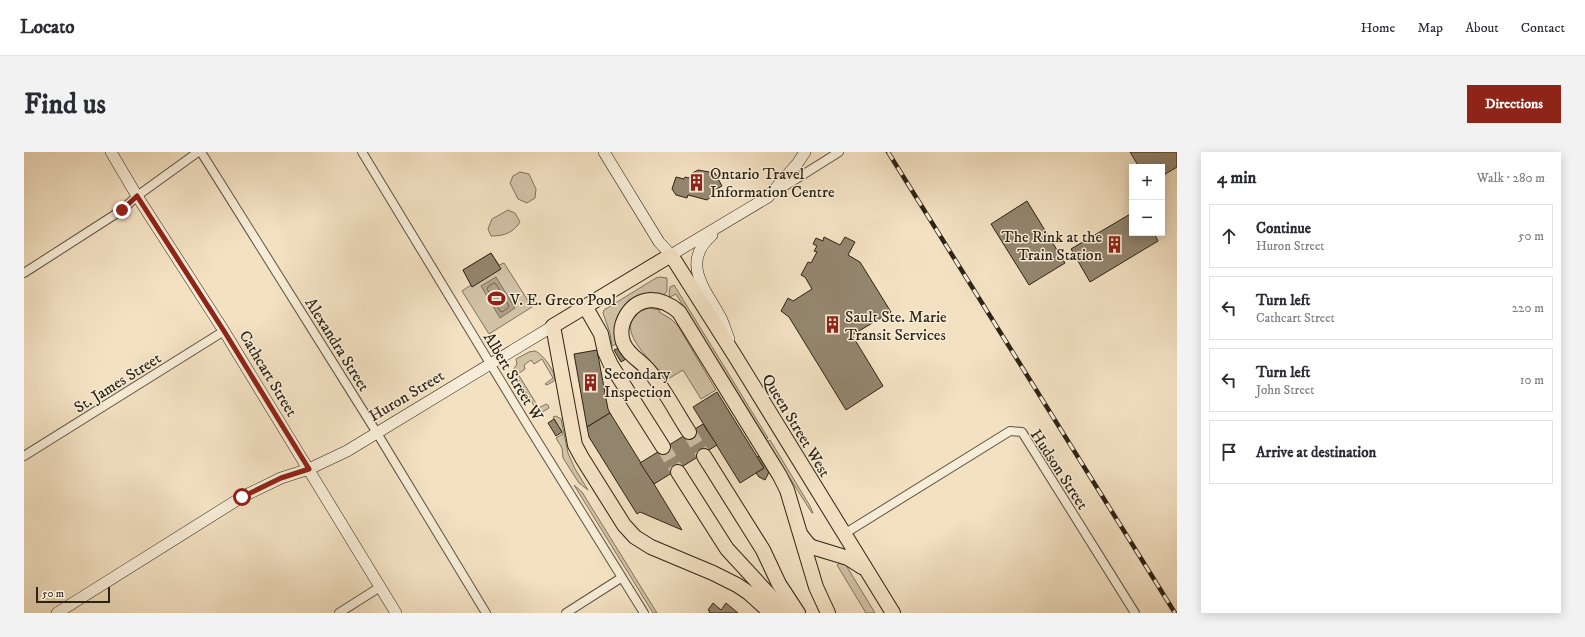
<!DOCTYPE html>
<html lang="en">
<head>
<meta charset="utf-8">
<style>
	:root { --surface:#fff; --page:#f2f2f3; --text:#2b2b33; --muted:#7c7c81; --line:#e1e1e2; --accent:#8f2418 }
	body { margin:0; font-family:"IM FELL DW Pica",serif; background:var(--page); color:var(--text) }
	.controls { position:absolute; right:12px; top:12px; display:grid; overflow:hidden; border-radius:0px; box-shadow:0 2px 10px #0003 }
	.controls button { width:36px; height:36px; display:grid; place-items:center; padding:0; border:0; border-bottom:1px solid var(--line); background:var(--surface); color:var(--text); font:20px sans-serif }
	.scale { position:absolute; left:12px; bottom:10px; width:74px; box-sizing:border-box; padding-left:4px; border:2px solid #2d2315; border-top:0; font-size:11px; line-height:14px; white-space:nowrap; color:#2d2315; -webkit-text-stroke:3px #f7ecd7; paint-order:stroke }
	.stop { position:absolute; width:12px; height:12px; margin:-9px; border:3px solid #8f2418; border-radius:50%; background:#fff }
	.stop.end { background:#8f2418; border-color:#fff; box-shadow:0 1px 4px #0008 }
	.list { margin:0; padding:0; list-style:none }
	h2 { display:flex; justify-content:space-between; align-items:center; height:52px; margin:0; padding:0 16px; font-size:17px }
	h2 small { font-size:13px; font-weight:400; color:var(--muted) }
	.list li { display:grid; grid-template-columns:26px 1fr auto; gap:12px; align-items:center; box-sizing:border-box; height:64px; margin:0 8px 8px; padding:0 8px; border:1px solid var(--line); border-radius:0px }
	.list b { display:block; font-size:15px; white-space:nowrap }
	.list p { margin:0; font-size:13px; white-space:nowrap; color:var(--muted) }
	.list em { font-size:13px; font-style:normal; color:var(--muted) }
	.icon { flex:none; width:22px; height:22px; fill:none; stroke:currentColor; stroke-width:2; stroke-linecap:round; stroke-linejoin:round }
	.map { position:relative; flex:none; width:1153px; height:461px; overflow:hidden; border-radius:0px }
	header { display:flex; align-items:center; gap:24px; box-sizing:border-box; height:56px; padding:0 20px; background:var(--surface); border-bottom:1px solid var(--line) }
	header strong { font-size:19px }
	nav { display:flex; gap:22px; margin-inline-start:auto; font-size:14px }
	.intro { display:flex; align-items:center; justify-content:space-between; box-sizing:border-box; height:96px; padding:0 24px }
	h1 { margin:0; font-size:28px }
	.button { padding:10px 18px; border-radius:0px; background:var(--accent); color:#fff; font-size:14px; font-weight:700 }
	main { display:flex; gap:24px; padding:0 24px }
	aside { flex:1; background:var(--surface); border-radius:0px; box-shadow:0 2px 10px #0003 }
	.map>svg:first-child { display:block }
</style>
</head>
<body>
<header>
<strong>Locato</strong>
<nav><a>Home</a><a>Map</a><a>About</a><a>Contact</a></nav>
</header>
<div class="intro"><h1>Find us</h1><a class="button">Directions</a></div>
<main>
<div class="map">
<svg width="1153" height="461" viewBox="0 0 1153 461">
	<rect width="100%" height="100%" fill="#f3e1c2"/>
	<filter id="stains"><feTurbulence type="fractalNoise" baseFrequency=".005" numOctaves="4"/><feColorMatrix values="0 0 0 0 .2 0 0 0 0 .09 0 0 0 0 .02 0 0 0 .5 -.17"/></filter>
	<radialGradient id="worn" r=".72"><stop offset=".6" stop-color="#630" stop-opacity="0"/><stop offset="1" stop-color="#630" stop-opacity=".3"/></radialGradient>
	<g fill="#d1c1a5" stroke="#7f725d">
		<polygon points="496,20 505,22 512,37 511,46 503,51 494,47 486,31 489,24"/>
		<path d="M484,58L491,61L496,70C489,81 480,84 467,84L464,77L468,67Z"/>
		<polygon points="467,101 475,113 480,111 508,155 465,182 438,139 447,133 439,118"/>
		<path d="M636,125L643,126V139L640,143C607,134 586,159 594,191L588,194L586,181L579,161L580,158L632,126Z"/>
		<polygon points="650,133 744,286 742,287 652,142 646,145 645,142 646,135"/>
		<path d="M625,156L636,158L635,160L647,167L654,174L692,238L677,247L659,218L644,227C629,211 580,170 625,156Z"/>
		<path d="M511,199C519,202 533,221 530,229L523,233L521,232L529,226L518,207L510,212L507,208L500,213L501,217L494,222L515,256L522,252L524,253L525,256L515,262L491,222L489,218L493,212L492,207L505,200Z"/>
		<polygon points="532,264 537,267 544,301 551,317 564,338 555,331 539,306 538,296 532,286 539,282 529,265"/>
		<polygon points="746,288 786,354 789,361 788,361 743,290"/>
		<polygon points="550,333 558,340 633,461 629,461"/>
		<polygon points="818,410 820,410 851,461 842,461 813,413"/>
	</g>
	<polygon fill="#b0a087" stroke="#7c6e59" points="472,125 491,156 476,166 457,134"/>
	<g fill="none" stroke-linecap="round" stroke-linejoin="round">
		<polygon stroke="#6e624e" stroke-width="1" points="470,131 472,132 485,154 484,156 478,160 476,159 463,137 464,135"/>
	</g>
	<g fill="#94866f" stroke="#2d2315">
		<polygon points="1106,0 1153,0 1153,15 1138,24 1138,15 1115,15"/>
		<polygon points="674,18 691,21 698,34 689,39 688,44 683,48 664,43 663,46 652,43 648,37 652,25 660,27 661,25 665,26 667,22"/>
		<polygon points="1003,49 1041,111 1005,133 967,72"/>
		<polygon points="1108,61 1108,81 1130,81 1134,89 1066,130 1047,97"/>
		<polygon points="800,85 816,93 821,85 831,90 824,103 836,110 867,160 828,183 859,234 822,258 765,165 757,159 764,146 769,149 788,137 781,125 777,123 784,110 787,111 793,100 790,99 793,94 789,92 792,86 799,89"/>
		<polygon points="467,101 477,117 448,135 439,118"/>
		<polygon points="595,196 602,207 597,210 590,198"/>
		<polygon points="573,198 584,257 586,261 563,275 550,202"/>
		<polygon points="693,240 740,316 716,331 669,255"/>
		<polygon points="586,261 630,332 658,378 616,360 613,362 565,285 563,275"/>
		<polygon points="530,267 538,280 532,284 524,271"/>
		<polygon points="679,272 693,293 630,332 616,311"/>
		<polygon points="735,304 745,320 741,328 735,325 732,321 740,316 733,305"/>
		<polygon points="689,451 697,458 702,451 714,461 685,461 686,459 684,458"/>
	</g>
	<g fill="none" stroke-linecap="round" stroke-linejoin="round">
		<g stroke="#cbbb9f" stroke-width="14" stroke-dasharray="14 7" stroke-linecap="butt">
			<polyline points="665,280 680,304"/>
			<polyline points="639,295 654,320"/>
		</g>
		<defs>
			<g id="street">
				<polyline points="177,0 353,281 462,461"/>
				<polyline points="338,0 504,274 620,461"/>
				<polyline points="753,39 815,0"/>
				<polyline points="0,121 98,58 113,44 174,0"/>
				<polyline points="0,304 200,179"/>
				<polyline points="820,382 986,279 998,280 1111,461"/>
				<polyline points="315,461 356,435"/>
				<polyline points="542,461 597,426"/>
			</g>
			<g id="secondary">
				<polyline points="87,0 113,44 200,179 372,461"/>
				<polyline points="580,0 635,90 647,103 744,45 773,12 781,0"/>
				<path d="M688,83C656,111 682,138 697,166C700,172 702,180 705,187"/>
				<polyline points="33,461 218,345 257,326 285,317 323,299 529,174"/>
			</g>
			<g id="highway">
				<polyline points="561,154 577,182 581,200 587,213 639,295"/>
				<path d="M665,280C652,260 641,238 626,220C618,209 604,204 599,190C593,172 606,149 627,148C638,148 647,153 655,160L756,324L763,338L792,435L804,461"/>
				<polyline points="680,304 739,398 755,432 774,461"/>
				<polyline points="654,320 703,397 762,461"/>
				<polyline points="777,383 784,392 788,395 824,406 838,415"/>
				<polyline points="747,461 725,441 713,433 689,421 627,395 611,385 600,373 558,306 551,293 529,174 647,103 711,204 869,461"/>
			</g>
		</defs>
		<use href="#street" stroke="#5e5240" stroke-width="10"/>
		<use href="#secondary" stroke="#2d2315" stroke-width="12"/>
		<use href="#highway" stroke="#2d2315" stroke-width="16"/>
		<use href="#street" stroke="#f7ecd7" stroke-width="8"/>
		<use href="#secondary" stroke="#f7ecd7" stroke-width="11"/>
		<use href="#highway" stroke="#f3e1c2" stroke-width="14"/>
		<defs>
			<polyline id="rail" points="864,0 1151,461"/>
		</defs>
		<use href="#rail" stroke="#2d2315" stroke-width="4.5"/>
		<use href="#rail" stroke="#f7ecd7" stroke-width="3" stroke-dasharray="9" stroke-linecap="butt"/>
	</g>
	<g fill="none" stroke-linecap="round" stroke-linejoin="round">
		<polyline stroke="#8f2418" stroke-width="5" points="98,58 113,44 200,179 285,317 257,326 218,345"/>
	</g>
	<defs>
		<symbol id="building-bare" viewBox="-9 -9 18 18"><path d="M-4-6H4V6H1V3H-1V6H-4ZM-2.5-4.3h1.7v1.8h-1.7ZM.8-4.3h1.7v1.8H.8ZM-2.5-1h1.7V.8h-1.7ZM.8-1h1.7V.8H.8Z" fill="#8f2418" stroke="#f7ecd7" stroke-width="2.5" paint-order="stroke"/></symbol>
		<symbol id="stadium-bare" viewBox="-9 -9 18 18"><path d="M0-5a6.5 5 0 1 0 0 10a6.5 5 0 1 0 0-10ZM-3.5-1.8h7v3.6h-7Z" fill="#8f2418" stroke="#f7ecd7" stroke-width="2.5" paint-order="stroke"/></symbol>
	</defs>
	<g fill-rule="evenodd">
		<use href="#building-bare" x="660" y="18" width="25" height="25"/>
		<use href="#building-bare" x="1078" y="80" width="25" height="25"/>
		<use href="#stadium-bare" x="460" y="134" width="25" height="25"/>
		<use href="#building-bare" x="796" y="160" width="25" height="25"/>
		<use href="#building-bare" x="554" y="218" width="25" height="25"/>
	</g>
	<g text-anchor="middle" stroke-width="3" stroke-linejoin="round" paint-order="stroke">
		<g font-size="16" fill="#2d2315" stroke="#f7ecd7" text-anchor="start">
			<text x="686" y="27">Ontario Travel<tspan x="686" dy="18">Information Centre</tspan></text>
			<text x="1078" y="90" text-anchor="end">The Rink at the<tspan x="1078" dy="18">Train Station</tspan></text>
			<text x="486" y="153">V. E. Greco Pool</text>
			<text x="821" y="170">Sault Ste. Marie<tspan x="821" dy="18">Transit Services</tspan></text>
			<text x="580" y="227">Secondary<tspan x="580" dy="18">Inspection</tspan></text>
		</g>
		<g font-size="16" fill="#2d2315" stroke="#f7ecd7">
			<text transform="translate(314 192) rotate(58)" y="6">Alexandra Street</text>
			<text transform="translate(245 221) rotate(59)" y="6">Cathcart Street</text>
			<text transform="translate(490 224) rotate(59)" y="6">Albert Street W</text>
			<text transform="translate(93 230) rotate(-32)" y="6">St. James Street</text>
			<text transform="translate(382 243) rotate(-31)" y="6">Huron Street</text>
			<text transform="translate(773 273) rotate(59)" y="6">Queen Street West</text>
			<text transform="translate(1036 317) rotate(57)" y="6">Hudson Street</text>
		</g>
	</g>
	<rect width="100%" height="100%" filter="url(#stains)"/>
	<rect width="100%" height="100%" fill="url(#worn)"/>
</svg>
<div class="controls">
<button>+</button>
<button>−</button>
</div>
<div class="scale">50 m</div>
<div class="stop" style="left:218px;top:345px"></div>
<div class="stop end" style="left:98px;top:58px"></div>
</div>
<aside>
<h2>4 min<small>Walk · 280 m</small></h2>
<ul class="list">
<li><svg class="icon" aria-label="ahead" viewBox="0 0 24 24"><path d="M12 20V5M6 11l6-6 6 6"/></svg><div><b>Continue</b><p>Huron Street</p></div><em>50 m</em></li>
<li><svg class="icon" aria-label="left" viewBox="0 0 24 24"><path d="M17 20v-9H6M10 6l-5 5 5 5"/></svg><div><b>Turn left</b><p>Cathcart Street</p></div><em>220 m</em></li>
<li><svg class="icon" aria-label="left" viewBox="0 0 24 24"><path d="M17 20v-9H6M10 6l-5 5 5 5"/></svg><div><b>Turn left</b><p>John Street</p></div><em>10 m</em></li>
<li><svg class="icon" aria-label="arrive" viewBox="0 0 24 24"><path d="M6 21V4h12l-3 4 3 4H6"/></svg><div><b>Arrive at destination</b></div></li>
</ul>
</aside>
</main>
</body>
</html>
